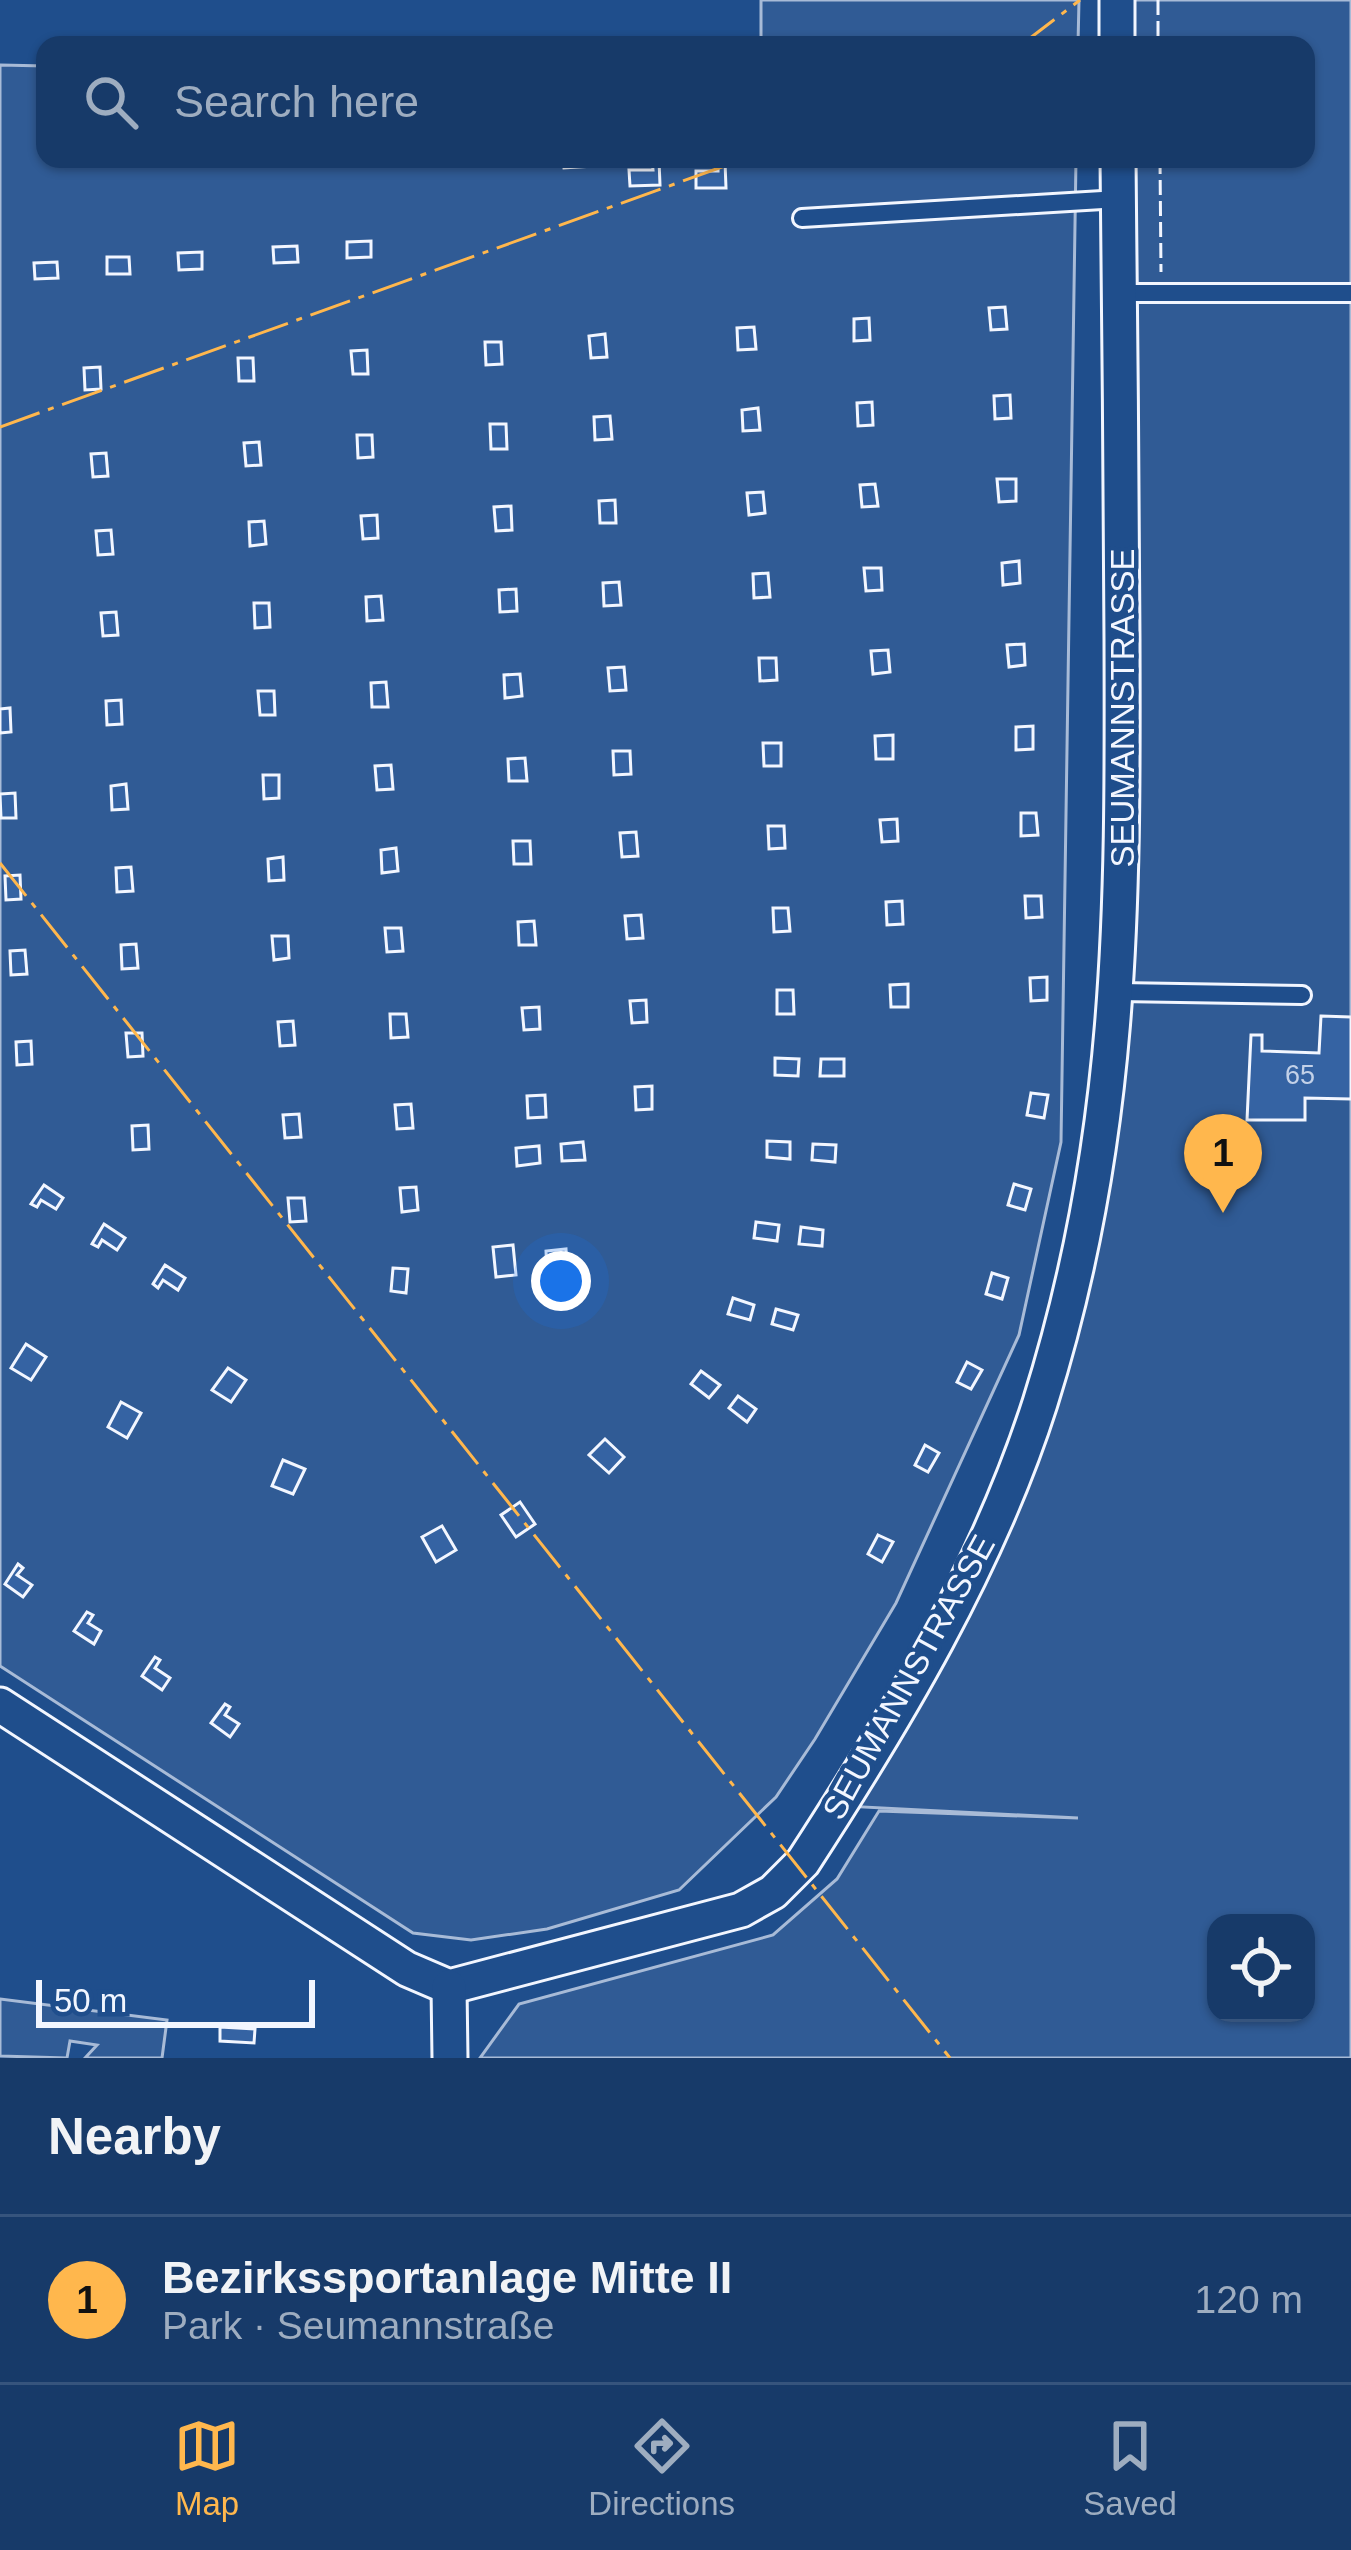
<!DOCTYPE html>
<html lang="en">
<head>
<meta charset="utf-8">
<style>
	:root { --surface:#173a69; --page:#244571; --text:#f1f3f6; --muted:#9eadc0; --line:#36547d; --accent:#ffb74d }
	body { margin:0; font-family:Arial,sans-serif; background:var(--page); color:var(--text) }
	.controls { position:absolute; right:36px; bottom:36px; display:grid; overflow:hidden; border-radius:24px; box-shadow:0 3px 9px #0004 }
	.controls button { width:108px; height:108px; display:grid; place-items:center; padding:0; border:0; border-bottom:3px solid var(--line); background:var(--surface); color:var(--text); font:60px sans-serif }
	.scale { position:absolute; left:36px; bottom:30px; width:279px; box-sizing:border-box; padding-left:12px; border:6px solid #f2f6ff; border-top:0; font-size:33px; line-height:42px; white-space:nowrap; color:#f2f6ff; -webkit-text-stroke:9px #1f4e8c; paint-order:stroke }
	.you { position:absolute; left:561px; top:1281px; width:42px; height:42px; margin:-30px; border:9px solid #fff; border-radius:50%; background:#1a73e8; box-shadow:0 0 0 18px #1a73e833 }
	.badge { display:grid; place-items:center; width:78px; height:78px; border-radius:50%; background:var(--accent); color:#111; font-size:39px; font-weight:700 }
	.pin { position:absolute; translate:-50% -99px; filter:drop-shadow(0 3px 6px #0008) }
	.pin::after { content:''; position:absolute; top:63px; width:42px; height:36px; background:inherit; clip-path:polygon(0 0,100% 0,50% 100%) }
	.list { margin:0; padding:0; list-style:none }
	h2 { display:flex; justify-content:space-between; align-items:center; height:156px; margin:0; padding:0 48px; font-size:51px }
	h2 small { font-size:39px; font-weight:400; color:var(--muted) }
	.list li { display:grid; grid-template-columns:78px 1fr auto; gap:36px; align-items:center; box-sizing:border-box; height:168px; padding:0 48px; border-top:3px solid var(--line) }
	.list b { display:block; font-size:45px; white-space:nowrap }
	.list p { margin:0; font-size:39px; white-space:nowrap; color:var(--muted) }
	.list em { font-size:39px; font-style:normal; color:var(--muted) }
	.icon { flex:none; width:66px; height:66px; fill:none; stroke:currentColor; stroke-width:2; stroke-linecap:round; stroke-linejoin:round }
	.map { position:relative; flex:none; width:1351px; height:2058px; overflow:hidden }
	.search { position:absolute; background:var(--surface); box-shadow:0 3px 9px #0004; left:36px; right:36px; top:36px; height:132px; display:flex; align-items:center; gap:30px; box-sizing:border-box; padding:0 42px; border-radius:24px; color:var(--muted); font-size:45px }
	.sheet { height:324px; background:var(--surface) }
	nav { display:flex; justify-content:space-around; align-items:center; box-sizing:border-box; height:168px; border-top:3px solid var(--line); background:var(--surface); font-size:33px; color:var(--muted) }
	nav a { display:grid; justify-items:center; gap:6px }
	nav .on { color:var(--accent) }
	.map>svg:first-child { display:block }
</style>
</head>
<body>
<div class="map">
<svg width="1351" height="2058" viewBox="0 0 1351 2058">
	<rect width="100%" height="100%" fill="#1f4e8c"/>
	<g fill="#305b95" stroke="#a8bbd7" stroke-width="3" fill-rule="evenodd">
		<polygon points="761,0 1079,0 1078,45 717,45 761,42"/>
		<path d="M1123,0H1351V2058H480L519,2004L773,1935L837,1879L879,1811L1078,1818L843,1806L997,1537L1110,1143L1127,159H1306V45H1124ZM1216,1923H1306V2013H1216Z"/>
		<polygon points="0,65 45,66 45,159 1076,159 1061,1142 1019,1335 896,1603 815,1739 776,1797 679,1890 547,1929 471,1940 413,1933 0,1666"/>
		<polygon points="0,1999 167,2020 162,2058 85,2058 97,2045 70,2041 67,2058 0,2056"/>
	</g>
	<g fill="#3563a3" stroke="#f2f6ff" stroke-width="3">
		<polygon points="563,159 593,159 593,166 564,168"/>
		<polygon points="652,159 659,160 660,185 630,186 629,170 653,170"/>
		<polygon points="718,162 725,162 726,188 696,188 696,171 718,171"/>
		<polygon points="371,241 371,257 347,258 347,242"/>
		<polygon points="297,246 298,262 274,263 273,247"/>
		<polygon points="202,252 202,269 179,270 178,253"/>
		<polygon points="107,257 129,257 130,274 107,274"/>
		<polygon points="57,262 58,278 35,279 34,263"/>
		<polygon points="1005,307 1007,329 991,330 989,308"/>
		<polygon points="869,318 870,340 854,341 854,319"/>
		<polygon points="754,327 756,349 738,350 737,328"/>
		<polygon points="605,334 607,357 591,358 589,336"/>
		<polygon points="485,342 501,342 502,364 486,365"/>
		<polygon points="367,350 368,374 353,374 351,351"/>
		<polygon points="238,358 253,358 254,381 239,381"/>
		<polygon points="100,367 101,389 85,390 84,368"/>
		<polygon points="1010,395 1011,418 995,419 994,396"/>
		<polygon points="872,402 873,425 858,426 857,403"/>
		<polygon points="758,408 760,430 743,431 742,410"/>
		<polygon points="610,416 612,439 595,440 594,417"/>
		<polygon points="490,424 506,424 507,449 491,449"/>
		<polygon points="357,435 372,435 373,457 358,458"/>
		<polygon points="259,442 261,465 246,466 244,443"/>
		<polygon points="106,453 108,476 93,477 91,454"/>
		<polygon points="997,479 1016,479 1016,501 999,502"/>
		<polygon points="875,484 878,506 862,507 860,485"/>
		<polygon points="763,492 765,513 749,515 747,493"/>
		<polygon points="615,500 616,523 600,523 599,501"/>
		<polygon points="511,506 512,530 496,531 494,507"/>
		<polygon points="377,515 378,538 363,539 361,516"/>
		<polygon points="264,521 266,544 250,546 249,522"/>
		<polygon points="111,530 113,554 98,555 96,531"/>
		<polygon points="1019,561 1020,583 1003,585 1002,563"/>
		<polygon points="864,568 881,568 882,590 866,591"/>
		<polygon points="768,573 770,597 754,598 753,574"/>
		<polygon points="619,582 621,605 604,606 603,583"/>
		<polygon points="516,589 517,611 500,612 499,590"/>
		<polygon points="381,596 383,620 367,621 366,597"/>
		<polygon points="254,603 269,603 270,627 255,628"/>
		<polygon points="116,612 118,635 103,636 101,613"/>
		<polygon points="1024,644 1025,665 1009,667 1007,645"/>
		<polygon points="888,650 890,672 873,674 871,651"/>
		<polygon points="759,658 776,658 777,680 760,681"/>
		<polygon points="624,667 626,690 610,691 608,668"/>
		<polygon points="520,674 522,696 505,698 504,675"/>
		<polygon points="386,682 388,707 372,707 371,683"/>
		<polygon points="258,691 274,691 275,715 260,715"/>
		<polygon points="121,700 122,724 107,725 106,701"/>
		<polygon points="10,708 11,732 0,733 0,709"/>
		<polygon points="1033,726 1033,749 1016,750 1016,727"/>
		<polygon points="893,735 893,759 876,759 875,736"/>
		<polygon points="763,743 781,743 781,766 764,766"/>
		<polygon points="613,751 630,751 631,774 614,775"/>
		<polygon points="525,758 527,781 509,781 508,759"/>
		<polygon points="391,765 393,789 377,790 375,766"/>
		<polygon points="263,775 279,775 279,798 264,799"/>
		<polygon points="126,784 128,809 112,810 111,786"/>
		<polygon points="15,793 16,818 1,818 0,794"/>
		<polygon points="1021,813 1036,813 1038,835 1021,836"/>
		<polygon points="897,819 898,841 882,842 880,820"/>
		<polygon points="768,826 784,826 785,848 769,849"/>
		<polygon points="636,832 638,856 622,857 620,833"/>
		<polygon points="513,841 530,841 531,864 514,864"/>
		<polygon points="396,848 398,871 382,873 381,850"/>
		<polygon points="283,857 284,880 269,881 268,859"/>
		<polygon points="131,867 133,891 117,892 116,868"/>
		<polygon points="20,875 21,899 6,900 5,876"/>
		<polygon points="1025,896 1041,896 1042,917 1026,918"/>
		<polygon points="902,901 903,924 887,925 886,902"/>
		<polygon points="773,908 788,908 790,931 774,932"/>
		<polygon points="641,915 643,938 627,939 625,916"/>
		<polygon points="534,921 536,945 519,945 518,922"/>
		<polygon points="385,928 401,928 403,951 387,952"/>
		<polygon points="272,936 288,936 289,958 274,960"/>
		<polygon points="136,944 138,968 122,969 121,945"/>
		<polygon points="25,950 27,974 11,975 10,951"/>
		<polygon points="1047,977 1047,1000 1031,1001 1030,978"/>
		<polygon points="908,984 908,1007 891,1007 890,985"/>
		<polygon points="777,990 793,990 794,1014 777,1014"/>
		<polygon points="646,1000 647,1022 632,1023 630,1001"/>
		<polygon points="539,1007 540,1029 524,1030 522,1008"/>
		<polygon points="390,1014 406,1014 408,1037 391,1038"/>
		<polygon points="1321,1016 1351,1017 1351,1099 1305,1098 1305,1120 1247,1120 1251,1035 1262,1035 1262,1051 1319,1053"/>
		<polygon points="293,1021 295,1045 280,1046 278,1022"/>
		<polygon points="126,1033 142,1033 143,1056 128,1057"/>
		<polygon points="31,1041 32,1064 17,1065 16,1042"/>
		<polygon points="775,1058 799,1059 798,1076 775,1075"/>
		<polygon points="821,1059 844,1059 844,1076 820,1076"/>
		<polygon points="652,1086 652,1109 636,1110 635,1087"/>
		<polygon points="1031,1093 1048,1095 1044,1118 1027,1115"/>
		<polygon points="545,1095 546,1117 528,1118 527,1096"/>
		<polygon points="411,1104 413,1128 397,1129 395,1105"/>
		<polygon points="299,1114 301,1137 285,1138 283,1115"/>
		<polygon points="148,1125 149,1149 133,1150 132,1126"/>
		<polygon points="767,1141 790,1142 790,1159 767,1157"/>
		<polygon points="583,1142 585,1160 562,1161 561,1144"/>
		<polygon points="813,1144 836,1145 835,1162 812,1160"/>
		<polygon points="539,1146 540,1163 517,1166 516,1148"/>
		<polygon points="1014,1184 1031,1189 1025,1210 1008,1205"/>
		<polygon points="44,1185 63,1198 56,1209 41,1200 37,1207 31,1204"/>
		<polygon points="416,1187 418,1210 402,1212 400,1188"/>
		<polygon points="288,1198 304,1198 306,1221 290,1222"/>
		<polygon points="756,1222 779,1225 777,1241 754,1238"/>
		<polygon points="104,1224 125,1238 117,1250 102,1240 98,1247 92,1244"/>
		<polygon points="801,1227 823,1230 822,1246 799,1244"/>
		<polygon points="513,1245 516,1275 496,1277 493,1247"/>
		<polygon points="566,1249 567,1271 547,1272 546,1251"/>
		<polygon points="165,1265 185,1278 178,1290 163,1280 158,1288 153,1284"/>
		<polygon points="393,1268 408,1269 406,1293 391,1291"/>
		<polygon points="992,1273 1008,1278 1002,1299 986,1294"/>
		<polygon points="733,1298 754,1305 750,1320 728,1314"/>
		<polygon points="776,1309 798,1315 793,1330 772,1324"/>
		<polygon points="26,1344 46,1357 31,1380 11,1368"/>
		<polygon points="967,1362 982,1370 971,1389 957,1382"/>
		<polygon points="228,1368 246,1380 231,1402 212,1390"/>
		<polygon points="701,1371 720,1385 709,1398 691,1384"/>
		<polygon points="738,1396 756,1409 747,1422 729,1408"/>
		<polygon points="121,1402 141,1413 127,1438 108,1427"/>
		<polygon points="605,1439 624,1457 609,1473 589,1455"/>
		<polygon points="925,1445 939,1453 928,1472 915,1465"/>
		<polygon points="283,1460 305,1469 293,1494 272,1486"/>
		<polygon points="520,1502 535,1524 516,1537 501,1515"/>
		<polygon points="442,1526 456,1550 436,1562 422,1537"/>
		<polygon points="878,1535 893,1542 882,1562 868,1554"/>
		<polygon points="18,1564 23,1568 17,1575 32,1585 23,1597 5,1584"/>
		<polygon points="87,1612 93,1615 88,1623 101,1631 94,1644 74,1631"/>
		<polygon points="155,1657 160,1660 155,1668 170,1678 162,1690 142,1676"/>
		<polygon points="225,1704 230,1707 225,1715 239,1724 230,1737 211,1723"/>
		<polygon points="220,2027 255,2029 254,2043 220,2041"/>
	</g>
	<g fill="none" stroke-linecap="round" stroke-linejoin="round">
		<defs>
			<g id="lane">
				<polyline points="802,218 1119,199"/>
				<polyline points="1119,293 1351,293"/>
				<polyline points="1119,992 1302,995"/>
			</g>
			<g id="street">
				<polyline points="1117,0 1117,45"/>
				<path d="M0,1705L407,1969L449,1987L741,1910L773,1892L803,1862C896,1719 988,1566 1040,1403C1123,1140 1123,911 1122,640C1121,480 1120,319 1118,159"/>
				<polyline points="449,1987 450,2058"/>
			</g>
		</defs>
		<use href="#lane" stroke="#f2f6ff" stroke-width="22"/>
		<use href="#street" stroke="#f2f6ff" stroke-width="39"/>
		<use href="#lane" stroke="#1f4e8c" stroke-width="16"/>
		<use href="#street" stroke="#1f4e8c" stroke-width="33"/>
		<g stroke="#f2f6ff" stroke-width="3" stroke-dasharray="15 6" stroke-linecap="butt">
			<polyline points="1158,0 1158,45"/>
			<polyline points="1160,159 1161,272"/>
		</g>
		<g stroke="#ffb74d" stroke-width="3" stroke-dasharray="42 9 6 9" stroke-linecap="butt">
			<polyline points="1021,45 1080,0"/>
			<polyline points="0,427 744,159"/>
			<polyline points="0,863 950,2058"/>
		</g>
	</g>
	<g text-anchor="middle" stroke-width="9" stroke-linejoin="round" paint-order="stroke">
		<g font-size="27" fill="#c3d1e8">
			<text x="1300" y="1084">65</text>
		</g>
		<g font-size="33" fill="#f2f6ff" stroke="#1f4e8c">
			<text transform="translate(1122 708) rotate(-90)" y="12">SEUMANNSTRASSE</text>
			<text transform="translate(908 1677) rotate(-61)" y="12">SEUMANNSTRASSE</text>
		</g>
	</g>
</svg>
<div class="controls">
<button><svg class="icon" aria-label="locate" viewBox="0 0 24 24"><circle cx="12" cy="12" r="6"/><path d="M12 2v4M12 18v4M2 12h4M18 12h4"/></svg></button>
</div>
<div class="scale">50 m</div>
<div class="you"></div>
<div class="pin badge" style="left:1223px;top:1213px">1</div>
<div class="search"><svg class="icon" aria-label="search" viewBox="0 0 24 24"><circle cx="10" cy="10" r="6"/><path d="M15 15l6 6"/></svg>Search here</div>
</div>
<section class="sheet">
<h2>Nearby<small></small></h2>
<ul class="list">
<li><span class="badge">1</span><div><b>Bezirkssportanlage Mitte II</b><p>Park · Seumannstraße</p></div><em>120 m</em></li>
</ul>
</section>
<nav>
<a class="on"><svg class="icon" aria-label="map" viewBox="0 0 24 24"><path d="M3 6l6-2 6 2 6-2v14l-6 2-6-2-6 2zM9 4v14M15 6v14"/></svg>Map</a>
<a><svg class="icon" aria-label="directions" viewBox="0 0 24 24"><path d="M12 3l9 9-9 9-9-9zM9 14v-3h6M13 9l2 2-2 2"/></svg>Directions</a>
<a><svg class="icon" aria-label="saved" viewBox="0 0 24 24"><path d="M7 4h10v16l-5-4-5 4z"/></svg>Saved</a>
</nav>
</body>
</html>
